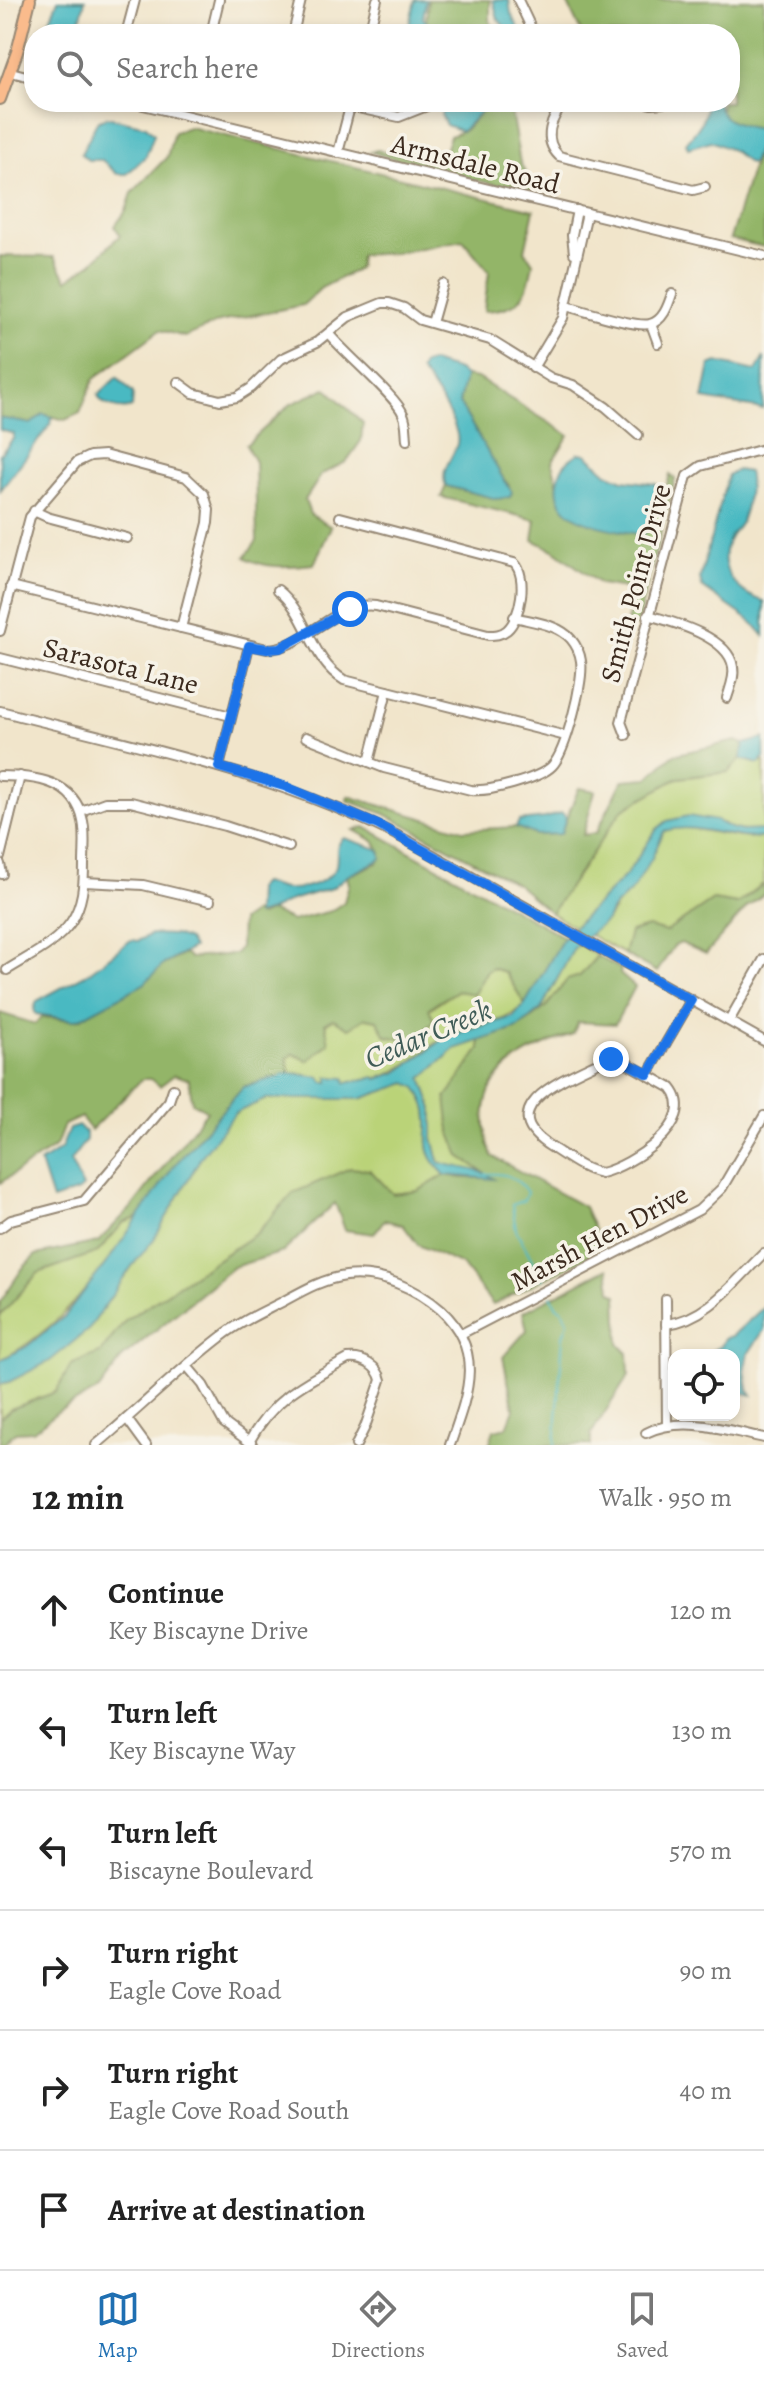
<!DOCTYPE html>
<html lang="en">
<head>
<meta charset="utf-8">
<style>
	:root { --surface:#fff; --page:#f2f2f2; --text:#222; --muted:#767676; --line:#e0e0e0; --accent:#1f6fb2 }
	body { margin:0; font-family:Alegreya,serif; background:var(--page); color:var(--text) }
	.controls { position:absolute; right:24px; bottom:24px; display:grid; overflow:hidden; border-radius:16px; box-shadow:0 4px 12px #0003 }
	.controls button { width:72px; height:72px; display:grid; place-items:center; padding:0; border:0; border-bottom:2px solid var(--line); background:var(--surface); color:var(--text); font:40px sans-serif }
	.stop { position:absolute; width:24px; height:24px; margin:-18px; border:6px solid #1a73e8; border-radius:50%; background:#fff }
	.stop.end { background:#1a73e8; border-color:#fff; box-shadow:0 2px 8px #0008 }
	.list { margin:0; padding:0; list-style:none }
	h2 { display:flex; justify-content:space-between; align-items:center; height:104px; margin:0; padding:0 32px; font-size:34px }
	h2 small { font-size:26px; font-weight:400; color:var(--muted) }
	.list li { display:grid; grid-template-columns:52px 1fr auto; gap:24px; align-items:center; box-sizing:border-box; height:120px; padding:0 32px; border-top:2px solid var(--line) }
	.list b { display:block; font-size:30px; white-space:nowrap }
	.list p { margin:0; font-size:26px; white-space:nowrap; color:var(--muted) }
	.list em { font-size:26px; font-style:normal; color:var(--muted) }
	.icon { flex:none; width:44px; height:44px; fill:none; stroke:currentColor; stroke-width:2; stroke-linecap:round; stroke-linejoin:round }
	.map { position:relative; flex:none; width:764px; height:1445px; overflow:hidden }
	.search { position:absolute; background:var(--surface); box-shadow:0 4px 12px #0003; left:24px; right:24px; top:24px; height:88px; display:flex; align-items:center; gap:20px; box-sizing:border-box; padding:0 28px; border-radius:32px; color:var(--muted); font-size:30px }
	.sheet { height:824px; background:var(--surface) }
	nav { display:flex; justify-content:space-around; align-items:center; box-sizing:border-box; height:112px; border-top:2px solid var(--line); background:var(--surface); font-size:22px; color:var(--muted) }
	nav a { display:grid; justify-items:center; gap:4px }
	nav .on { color:var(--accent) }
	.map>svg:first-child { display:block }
</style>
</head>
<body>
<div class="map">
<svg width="764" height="1445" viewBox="0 0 764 1445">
	<rect width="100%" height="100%" fill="#f7f3e8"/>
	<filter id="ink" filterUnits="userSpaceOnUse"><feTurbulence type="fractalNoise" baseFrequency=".0125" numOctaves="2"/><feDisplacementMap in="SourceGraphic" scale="16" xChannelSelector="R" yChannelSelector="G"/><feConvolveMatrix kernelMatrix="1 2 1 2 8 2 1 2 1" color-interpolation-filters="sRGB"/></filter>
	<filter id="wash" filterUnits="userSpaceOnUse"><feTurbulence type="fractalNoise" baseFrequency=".006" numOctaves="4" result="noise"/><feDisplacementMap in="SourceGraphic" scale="32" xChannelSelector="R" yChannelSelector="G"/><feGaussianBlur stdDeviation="1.8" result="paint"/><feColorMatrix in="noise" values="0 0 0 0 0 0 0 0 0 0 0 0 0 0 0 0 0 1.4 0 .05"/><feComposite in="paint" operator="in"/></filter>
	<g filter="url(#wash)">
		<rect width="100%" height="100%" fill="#f1e5cb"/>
		<g fill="#bad378" stroke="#7a7e4b" stroke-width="2">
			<path d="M764,758V830C750,831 734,833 723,823L657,829L626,875L574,927L551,913L622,810L678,778L728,772L741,759L759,764Z"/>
			<path d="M676,827C706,828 734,841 764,837V883L737,904L713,900L666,932L648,927L631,932L624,954L588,934L607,920L664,831Z"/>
			<polygon points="579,944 597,956 580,976 567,980 546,1007 541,1009 574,948"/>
			<path d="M492,968L505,972L525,1004C500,1029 473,1022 446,1037C421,1051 406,1070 377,1079L375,1077L346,1083L328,1078L330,1083L323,1082L320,1077L290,1073L286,1058L333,1018L366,1017L377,1020L429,1009L457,991L474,993L486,972Z"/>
			<polygon points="480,1040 480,1049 467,1071 460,1156 484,1171 457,1169 439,1162 433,1138 433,1109 422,1078 455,1049"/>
			<path d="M407,1083L416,1086C420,1094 425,1101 427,1110C432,1140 418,1147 445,1175L418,1191L392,1194L370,1170L293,1193L257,1233L126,1320L100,1353L71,1365L56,1392L11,1409L0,1418V1384L9,1382L89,1329L132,1266L154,1239L201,1157L235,1113L266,1099H360Z"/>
			<path d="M139,1217C100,1273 62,1329 0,1360V1316L17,1294L38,1273L98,1252L123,1223Z"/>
		</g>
		<g fill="#93b568" stroke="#677043" stroke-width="2">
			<polygon points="428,0 490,0 490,21 496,34 440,34 426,23"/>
			<polygon points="566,0 764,0 764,247 730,239 761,138 727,120 720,113 721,102 730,102 730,34 582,34"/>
			<polygon points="490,102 503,102 511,112 520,163 533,184 531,192 438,172 371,152 377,150 429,161 445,151 450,136 465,130"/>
			<path d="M189,127L534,210L525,251L533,263C527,297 521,309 484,311L489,271L463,240L394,253L360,255L358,269L321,288L303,305L219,322L185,337L160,330L94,379L80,413L65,420L43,414L31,424L0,418V256L54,257L67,280L92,263L120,235L115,226L126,211L132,193L167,157L174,132Z"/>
			<polygon points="465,376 477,378 569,435 552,462 562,502 649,528 657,487 666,487 670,475 675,479 636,627 627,621 633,600 626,588 600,584 554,550 533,540 536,520 441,497 446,486 497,499 509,485 504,480 459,403"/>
			<path d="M326,388L363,423L361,441L346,462L322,474L305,500L310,514L331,527L314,564C292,566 264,570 245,557L257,541L255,462L246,445L291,404Z"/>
			<polygon points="736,741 744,744 741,759 728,772 678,778 622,810 551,913 517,884 385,814 347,800 348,796 463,830 516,827 536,835 560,834 579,788 595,791 583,835 596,833 623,780 648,778 673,755"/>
			<polygon points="365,827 564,937 525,1004 505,972 492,968 486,972 474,994 457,991 429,1008 434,1021 413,1042 386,1036 377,1020 366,1018 349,1028 333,1019 325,1023 329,1043 308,1061 294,1054 287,1058 290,1073 243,1087 174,1166 139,1217 123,1223 98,1252 38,1273 0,1316 0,1302 23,1268 36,1255 98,1242 131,1208 207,1111 192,1102 189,1079 174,1075 160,1086 151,1079 142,1079 91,1130 81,1117 64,1125 56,1146 0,1183 0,1013 35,1024 43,1017 73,1020 80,1019 164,964 184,954 190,958 235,954 240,947 241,921 254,912 260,916 270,911 292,921 331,911 344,902 349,884 347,876 377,863 381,853 374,841 354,830"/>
			<polygon points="764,884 764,894 747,907 706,954 681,943 674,946 657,972 624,954 630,932 648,927 666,932 713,900 737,904"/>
			<path d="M597,956L621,969L620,974L635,987L615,1024L578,1022L573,1034C510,1055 466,1083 492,1156L584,1207L598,1239L589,1256L493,1305L462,1265L418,1245L403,1225L384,1220L374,1234L345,1230L335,1203L283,1252L233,1267L123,1357L99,1390L60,1410L33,1431L15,1432L3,1445H0V1418L11,1409L56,1392L71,1365L100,1353L126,1320L257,1233L293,1193L350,1168L370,1170L393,1194L418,1191L445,1175L462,1178H492L460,1156L450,1131L446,1098L480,1049V1040L518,1028L546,1007L567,980L580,976Z"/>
			<polygon points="608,1268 611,1291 617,1295 619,1344 628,1353 629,1375 591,1434 591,1445 489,1445 494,1430 507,1427 514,1409 503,1357 527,1330 523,1312"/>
		</g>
		<g fill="#4ab9c2" stroke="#427270" stroke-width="2">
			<polygon points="58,0 85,0 77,34 44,34"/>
			<polygon points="415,0 426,0 423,18 437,34 407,34"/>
			<polygon points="493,0 509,0 511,14 522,34 504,34 504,26 498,19"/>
			<polygon points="462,102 490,102 462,131 446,125 441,115 442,111"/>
			<path d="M706,102H717C721,123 740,125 759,129L761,138L752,163L749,164L732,150L711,141L688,148L686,143C697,129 706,122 706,102Z"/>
			<polygon points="107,117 146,126 154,134 146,156 127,174 117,174 102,160 88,160 81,154 97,122"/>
			<polygon points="764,357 763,409 703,399 710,365 717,362 756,371"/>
			<path d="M431,362L458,370L465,376L459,403L504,480L512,492L510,497L497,499L446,486C439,470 453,459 457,444C462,427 431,384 420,371L423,364Z"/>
			<path d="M117,377L133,393L132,407C122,411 100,406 98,395Z"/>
			<polygon points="43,414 52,417 50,425 0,491 0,454 13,439 14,434 0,430 0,418 31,424"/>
			<path d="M579,453L586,454L607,473L623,480L656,484C657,500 654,522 643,535C615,529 551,525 558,482C560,467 566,461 579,453Z"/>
			<path d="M737,470L748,472C752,483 746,509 741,522C738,528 733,532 730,537C714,567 736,593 764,601V636L753,623L702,587L700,578L728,475Z"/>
			<polygon points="764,738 764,758 759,764 741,759 744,744"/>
			<polygon points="562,813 566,817 561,834 536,835 516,827 519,821 545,818"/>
			<path d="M688,816L717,821L730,828L742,831L764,830V837C729,841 698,821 664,831L652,858L633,889L612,909L607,920L574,948L541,1009L518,1028L455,1049L422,1078L433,1109V1138L439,1162C458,1169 479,1167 494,1179L445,1175C418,1147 432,1140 427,1110C425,1101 420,1094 416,1087L407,1083L360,1099H266L235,1113L201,1157L154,1239L132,1266L89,1329L50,1361L9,1382L0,1384V1360L26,1347L65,1316L110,1258L174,1166L243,1087L290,1073L320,1077L323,1082H329L328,1077L345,1078L346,1083L375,1077L377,1079L398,1072L448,1036L513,1017L525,1004L564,937L626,875L657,829L667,821Z"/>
			<path d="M344,838L378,849L381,853V859L347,876L332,888L291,900L270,911L256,915L257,888L262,883C270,884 277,889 286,889C301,890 330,883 336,866C339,854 333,847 344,838Z"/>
			<polygon points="151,934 175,935 188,940 193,948 164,964 144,984 80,1018 73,1020 36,1014 34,1009 37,1001 87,974 131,940 138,941"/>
			<polygon points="79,1126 86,1133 86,1140 70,1161 83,1187 79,1191 52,1200 40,1163 61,1149 69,1129"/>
			<polygon points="764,1307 764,1330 748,1354 745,1371 748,1390 752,1395 734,1391 734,1355 711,1355 712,1351 722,1345 725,1338 732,1336"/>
		</g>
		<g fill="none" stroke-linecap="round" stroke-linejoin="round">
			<g stroke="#4ab9c2" stroke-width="2">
				<path d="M486,1174C505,1173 516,1176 527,1192L524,1200L512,1205L516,1230L543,1280"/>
				<polyline points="551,1296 557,1307 562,1309 568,1322 563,1336 555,1445"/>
			</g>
		</g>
	</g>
	<g filter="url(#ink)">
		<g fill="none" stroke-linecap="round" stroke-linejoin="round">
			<defs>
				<g id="minor">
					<polyline points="518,0 534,34"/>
					<polyline points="126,34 135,0"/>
					<polyline points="211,34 219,0"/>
					<polyline points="293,34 301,0"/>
					<polyline points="369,34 377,0"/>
					<polyline points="11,72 34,78"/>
					<polyline points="131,102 764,256"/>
					<polyline points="330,102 399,117 437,102"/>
					<path d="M565,102C551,118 542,139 559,156L693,190L705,187"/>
					<polyline points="642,102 652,104 663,103"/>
					<polyline points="338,153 351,103"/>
					<polyline points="574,253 572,235 577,210"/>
					<path d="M566,306C583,310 635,328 650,324C663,321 668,306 672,294"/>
					<polyline points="432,323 443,284"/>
					<polyline points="651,324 658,343"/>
					<path d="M329,334C344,353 397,397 403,414C407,422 406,431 407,440"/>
					<polyline points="533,368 563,318 587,213"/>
					<polyline points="178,382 193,393 220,400 237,397 251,388 281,359 317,342 348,317 382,303 389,303 404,308 420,320 490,340 551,378 573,385 606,407 638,435"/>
					<polyline points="34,511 47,517 127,538"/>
					<path d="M11,586L267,649C307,648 335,600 376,606L488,635C495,635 501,635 507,630C521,618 528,576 514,563L340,517"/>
					<path d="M278,590C308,613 310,660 344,680L566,736"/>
					<path d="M648,615C673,622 729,637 733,667C735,677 730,688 727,698"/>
					<polyline points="0,631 30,517 77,462 90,456 104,455 186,477 204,494 209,510 208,523 181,628"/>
					<polyline points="0,658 231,716"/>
					<path d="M0,711C141,747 280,774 410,842L764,1041"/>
					<polyline points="626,735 621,722 687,476 701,466 764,449"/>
					<path d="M306,737L384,768L471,790C489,792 539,779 552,766C566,752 584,680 581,661C580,653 576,645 571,639C558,624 533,622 514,617"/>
					<polyline points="369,762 387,691"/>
					<polyline points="219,767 249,646"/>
					<path d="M0,776C34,776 75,780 83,821C86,834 84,850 84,864C84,884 83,904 71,922C56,944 29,956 7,970"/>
					<polyline points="81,811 105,802 131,802 225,826 289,847"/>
					<polyline points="0,857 20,776"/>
					<polyline points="0,864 2,874"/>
					<polyline points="84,882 143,885 210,901"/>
					<polyline points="729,1021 764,959"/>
					<path d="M611,1059L625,1062L671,1088C700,1123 630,1166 601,1173C583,1170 567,1157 551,1147C487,1107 571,1076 603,1060Z"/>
					<polyline points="648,1074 691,1000"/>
					<polyline points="0,1228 11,1220 84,1201 169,1101 173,1089"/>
					<polyline points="666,1299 667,1426"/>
					<path d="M666,1324C707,1320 736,1280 764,1253"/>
					<polyline points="461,1334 699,1210 722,1188 764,1116"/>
					<polyline points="187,1366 203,1385 224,1423 252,1444"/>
					<polyline points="127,1419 146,1445"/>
					<path d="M646,1433C682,1415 727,1430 764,1438"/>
					<path d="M249,1442C274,1397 304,1383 348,1359C362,1357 378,1366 381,1380L365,1427L356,1445"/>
					<path d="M96,1445C138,1410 177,1371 221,1337C239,1322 263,1312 284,1301C304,1290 323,1279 346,1276C380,1272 416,1288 441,1310C486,1352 467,1396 450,1445"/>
				</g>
				<polyline id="major" points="0,99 17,52 30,0"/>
			</defs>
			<use href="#minor" stroke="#968874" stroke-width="12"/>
			<use href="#major" stroke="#968874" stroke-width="14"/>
			<use href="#minor" stroke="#fff" stroke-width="8"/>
			<use href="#major" stroke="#fabb8c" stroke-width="10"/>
		</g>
	</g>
	<g fill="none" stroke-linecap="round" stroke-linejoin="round" filter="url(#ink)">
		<polyline stroke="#1a73e8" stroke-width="10" points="350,609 280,648 267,649 249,646 219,767 284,786 378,825 691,1000 648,1074 625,1062 611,1059"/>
	</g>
	<g text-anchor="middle" stroke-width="7" stroke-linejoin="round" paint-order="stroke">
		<g font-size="28" fill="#3b2a1e" stroke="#f7f3e8">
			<text transform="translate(476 163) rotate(14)" y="10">Armsdale Road</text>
			<text transform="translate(635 583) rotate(-75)" y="10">Smith Point Drive</text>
			<text transform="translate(121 665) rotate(14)" y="10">Sarasota Lane</text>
			<text transform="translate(599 1237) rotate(-28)" y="10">Marsh Hen Drive</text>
		</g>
		<g font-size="30" font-style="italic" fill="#405c57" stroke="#f7f3e8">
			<text transform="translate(428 1034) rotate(-23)" y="10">Cedar Creek</text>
		</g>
	</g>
</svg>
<div class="controls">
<button><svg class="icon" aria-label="locate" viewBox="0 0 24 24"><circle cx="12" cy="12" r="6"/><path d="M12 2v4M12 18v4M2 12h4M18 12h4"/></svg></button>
</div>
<div class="stop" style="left:350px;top:609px"></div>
<div class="stop end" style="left:611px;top:1059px"></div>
<div class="search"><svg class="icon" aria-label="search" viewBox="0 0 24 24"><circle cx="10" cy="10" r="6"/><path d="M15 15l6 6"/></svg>Search here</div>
</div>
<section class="sheet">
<h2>12 min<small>Walk · 950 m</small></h2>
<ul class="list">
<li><svg class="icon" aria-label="ahead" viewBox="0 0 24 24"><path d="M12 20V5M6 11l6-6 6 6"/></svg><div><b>Continue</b><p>Key Biscayne Drive</p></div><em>120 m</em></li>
<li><svg class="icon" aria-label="left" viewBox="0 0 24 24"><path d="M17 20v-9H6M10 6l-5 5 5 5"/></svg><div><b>Turn left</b><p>Key Biscayne Way</p></div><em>130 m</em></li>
<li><svg class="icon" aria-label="left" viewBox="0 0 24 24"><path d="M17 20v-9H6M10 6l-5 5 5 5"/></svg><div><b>Turn left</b><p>Biscayne Boulevard</p></div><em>570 m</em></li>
<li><svg class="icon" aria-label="right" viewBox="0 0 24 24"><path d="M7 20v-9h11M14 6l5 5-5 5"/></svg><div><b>Turn right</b><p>Eagle Cove Road</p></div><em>90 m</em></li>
<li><svg class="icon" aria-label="right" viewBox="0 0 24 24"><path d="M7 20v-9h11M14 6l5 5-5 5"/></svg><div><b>Turn right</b><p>Eagle Cove Road South</p></div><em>40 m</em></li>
<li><svg class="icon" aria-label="arrive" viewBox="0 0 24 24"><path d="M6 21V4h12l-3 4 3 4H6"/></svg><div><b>Arrive at destination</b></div></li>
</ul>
</section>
<nav>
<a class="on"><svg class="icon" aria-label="map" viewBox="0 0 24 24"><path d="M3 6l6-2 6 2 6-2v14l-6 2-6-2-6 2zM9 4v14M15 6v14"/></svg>Map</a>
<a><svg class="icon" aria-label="directions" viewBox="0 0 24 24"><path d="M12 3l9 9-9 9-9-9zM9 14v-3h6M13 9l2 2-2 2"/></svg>Directions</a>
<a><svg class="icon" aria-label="saved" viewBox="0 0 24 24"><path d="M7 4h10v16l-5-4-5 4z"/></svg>Saved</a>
</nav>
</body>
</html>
